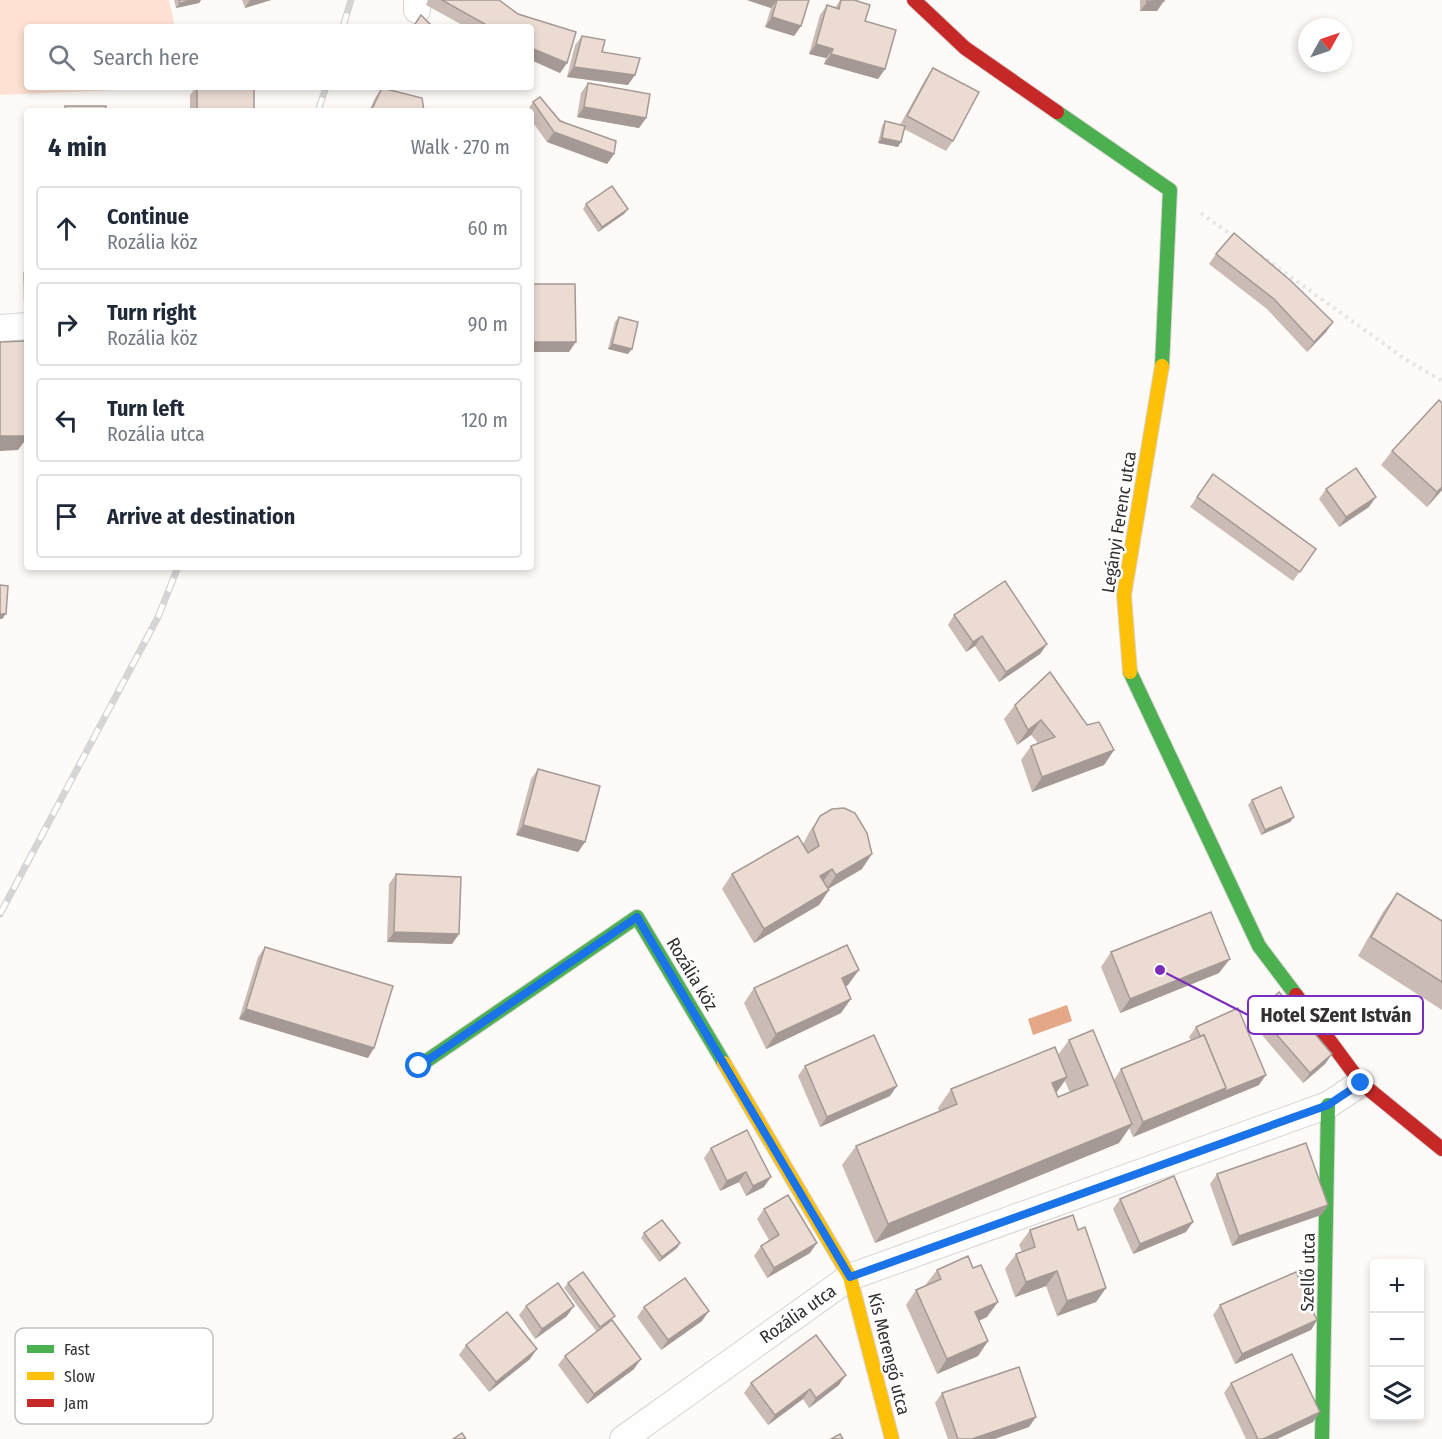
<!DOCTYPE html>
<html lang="en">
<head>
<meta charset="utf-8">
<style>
	:root { --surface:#fff; --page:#f2f2f3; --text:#1f2937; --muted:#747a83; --line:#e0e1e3 }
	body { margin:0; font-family:"Fira Sans Condensed",sans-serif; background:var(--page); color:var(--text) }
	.controls { position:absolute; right:18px; bottom:18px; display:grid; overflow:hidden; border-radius:6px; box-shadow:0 3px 9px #0003 }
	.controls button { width:54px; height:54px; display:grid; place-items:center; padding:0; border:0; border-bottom:2px solid var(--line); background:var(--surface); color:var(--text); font:30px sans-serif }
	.compass { position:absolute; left:1298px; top:18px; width:54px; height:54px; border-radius:50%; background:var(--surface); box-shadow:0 3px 9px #0003; rotate:50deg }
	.stop { position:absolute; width:18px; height:18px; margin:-14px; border:4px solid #1a73e8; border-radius:50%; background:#fff }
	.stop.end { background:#1a73e8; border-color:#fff; box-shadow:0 2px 6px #0008 }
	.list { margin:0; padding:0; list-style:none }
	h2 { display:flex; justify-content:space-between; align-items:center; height:78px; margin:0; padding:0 24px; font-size:26px }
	h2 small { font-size:20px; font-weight:400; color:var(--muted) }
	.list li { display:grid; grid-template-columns:39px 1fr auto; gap:18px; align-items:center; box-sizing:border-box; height:84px; margin:0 12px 12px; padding:0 12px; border:2px solid var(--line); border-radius:6px }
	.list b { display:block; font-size:22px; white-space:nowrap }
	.list p { margin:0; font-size:20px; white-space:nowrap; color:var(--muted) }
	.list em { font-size:20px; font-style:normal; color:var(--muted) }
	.icon { flex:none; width:33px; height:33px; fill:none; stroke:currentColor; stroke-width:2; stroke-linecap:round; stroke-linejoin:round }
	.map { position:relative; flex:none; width:1442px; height:1439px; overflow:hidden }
	.search { position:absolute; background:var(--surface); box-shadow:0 3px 9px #0003; left:24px; top:24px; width:510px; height:66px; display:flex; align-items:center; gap:15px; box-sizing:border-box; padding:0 21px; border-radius:6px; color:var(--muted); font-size:22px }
	.panel { position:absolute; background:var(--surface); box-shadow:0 3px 9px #0003; left:24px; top:108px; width:510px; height:462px; border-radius:6px }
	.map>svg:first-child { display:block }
</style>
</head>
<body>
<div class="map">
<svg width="1442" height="1439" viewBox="0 0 1442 1439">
	<rect width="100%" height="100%" fill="#fdfaf8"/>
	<polygon fill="#fee1d2" points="0,0 169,0 175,27 27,27 27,87 188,87 0,95"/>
	<polygon fill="#e4a787" points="1067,1005 1072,1021 1033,1035 1028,1019"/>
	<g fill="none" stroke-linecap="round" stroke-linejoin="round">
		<defs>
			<g id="street">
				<polyline points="417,0 417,10"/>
				<polyline points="0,328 27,326"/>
				<polyline points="623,1439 850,1277 1328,1105 1361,1083"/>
			</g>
			<g id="fast">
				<polyline points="1057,112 1170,190 1162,366"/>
				<polyline points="1130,672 1259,946 1296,995"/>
				<polyline points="419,1066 637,917 724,1063"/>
				<polyline points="1322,1439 1328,1105"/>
			</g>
			<g id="slow">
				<polyline points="1130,672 1124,595 1162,366"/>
				<polyline points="724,1063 850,1277 892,1439"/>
			</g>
			<g id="jam">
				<polyline points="914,0 965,48 1057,112"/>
				<polyline points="1296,995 1361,1083 1442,1149"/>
			</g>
		</defs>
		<use href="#street" stroke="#d8d5d4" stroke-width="28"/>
		<use href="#fast" stroke="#d8d5d4" stroke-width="16"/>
		<use href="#slow" stroke="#d8d5d4" stroke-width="16"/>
		<use href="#jam" stroke="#d8d5d4" stroke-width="16"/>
		<g stroke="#e6e6e5" stroke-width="4" stroke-dasharray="3 4.5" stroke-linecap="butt">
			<polyline points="1201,213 1234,237"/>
			<polyline points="1260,255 1405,359 1442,381"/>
		</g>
		<use href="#street" stroke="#fffefe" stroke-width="26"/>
		<use href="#fast" stroke="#4caf50" stroke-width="14"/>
		<use href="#slow" stroke="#ffc107" stroke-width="14"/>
		<use href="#jam" stroke="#c62828" stroke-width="14"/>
		<defs>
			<g id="rail">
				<polyline points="343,27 351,0"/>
				<polyline points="318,111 326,87"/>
				<polyline points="0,914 158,617 178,567"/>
			</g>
		</defs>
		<use href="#rail" stroke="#d6d5d5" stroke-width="7"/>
		<use href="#rail" stroke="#fff" stroke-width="4.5" stroke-dasharray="14" stroke-linecap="butt"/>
	</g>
	<g fill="#cabcb5" fill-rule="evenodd">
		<polygon points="174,0 201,0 199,3 176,8"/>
		<polygon points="242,0 271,0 245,8"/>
		<polygon points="428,0 499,0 518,14 576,32 567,63 560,73 531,60 531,27 466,27 426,5"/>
		<polygon points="747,0 809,0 801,26 794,36 765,27 771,8"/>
		<polygon points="840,0 854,0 865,21 885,69 878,79 824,64 826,58 809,54 820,15 827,5 835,8"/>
		<polygon points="1140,0 1164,0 1157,11 1140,11"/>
		<polygon points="582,36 602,52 628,85 567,77 575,45"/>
		<polygon points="933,68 953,141 946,151 904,129 898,147 878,143 882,126 885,121 900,125 926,78"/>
		<polygon points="588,83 646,118 639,128 577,117 581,93"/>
		<polygon points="196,87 254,87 254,111 190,111 190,95"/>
		<polygon points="382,88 424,111 369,111 375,98"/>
		<polygon points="533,102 614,154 607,164 547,142 531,120 531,111 527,111"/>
		<polygon points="586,204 628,209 624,214 598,232 583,209"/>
		<polygon points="1216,254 1333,322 1326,332 1307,352 1267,309 1209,264"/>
		<polygon points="27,266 27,307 24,307 23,273"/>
		<polygon points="619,317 628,354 608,349 615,322"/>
		<polygon points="1392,451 1442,490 1427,507 1381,465"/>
		<polygon points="1213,474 1316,549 1293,581 1190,507"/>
		<polygon points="1326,489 1369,507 1339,527 1319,499"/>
		<polygon points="954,615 1047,644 1040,654 999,682 975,646 966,652 948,625"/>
		<polygon points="1015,705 1087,725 1114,750 1104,765 1032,792 1021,760 1031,746 1038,743 1031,735 1017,745 1004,719"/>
		<polygon points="538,769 585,842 578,852 516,835 531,779"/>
		<polygon points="1252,800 1294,817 1290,822 1261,835 1248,805"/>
		<polygon points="820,816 862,869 828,889 829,890 819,905 754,943 722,889 732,874 803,844 810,831"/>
		<polygon points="396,874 459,934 452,944 387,942 389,884"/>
		<polygon points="1397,893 1442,921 1442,1010 1358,956 1383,912"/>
		<polygon points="265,947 368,1058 239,1019 258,957"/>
		<polygon points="1111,952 1219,973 1120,1013 1101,967"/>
		<polygon points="848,985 846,986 841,1013 766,1049 744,1003 754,988"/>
		<polygon points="1257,1012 1332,1054 1325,1064 1303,1083 1250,1021"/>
		<path d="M1196,1027L1259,1085L1133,1137L1129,1128L1119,1143L875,1243L842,1165L856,1146L939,1111L938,1108L951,1089L1058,1055L1069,1040L1114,1080L1121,1069L1191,1040L1189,1037ZM1065,1081L1070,1093L1058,1097L1056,1093Z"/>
		<polygon points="805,1066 890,1096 820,1127 798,1076"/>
		<polygon points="747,1130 764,1187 746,1196 739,1182 720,1191 704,1158 711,1148"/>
		<polygon points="1217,1174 1328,1205 1321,1215 1232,1246 1210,1184"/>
		<polygon points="1120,1199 1186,1232 1133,1254 1113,1209"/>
		<polygon points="764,1209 810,1253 767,1278 754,1256 761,1246 769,1240 757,1219"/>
		<polygon points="1030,1230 1078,1230 1106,1288 1096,1302 1057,1316 1046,1286 1015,1297 1005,1269 1016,1254 1022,1252 1019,1245"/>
		<polygon points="644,1233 680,1243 677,1248 659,1262 641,1238"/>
		<polygon points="937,1270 987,1317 979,1321 988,1341 978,1356 937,1374 906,1305 916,1290 927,1286 926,1284"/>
		<polygon points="568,1283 612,1321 634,1369 587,1404 558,1365 565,1356 597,1332 564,1288"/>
		<polygon points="1220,1305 1317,1320 1311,1330 1235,1364 1213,1315"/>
		<polygon points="526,1306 567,1316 535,1339 519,1315"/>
		<polygon points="644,1307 702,1321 661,1350 637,1317"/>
		<polygon points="466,1345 530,1359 489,1392 459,1355"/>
		<polygon points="751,1383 839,1385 809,1408 803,1399 768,1425 744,1393"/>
		<polygon points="1231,1383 1313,1422 1277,1439 1246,1439 1224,1393"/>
		<polygon points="942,1393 1029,1427 994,1439 948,1439 935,1403"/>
	</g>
	<g fill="#a49994">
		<polygon points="195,0 201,0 199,3 176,8 180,3"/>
		<polygon points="250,0 271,0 245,8"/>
		<polygon points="747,0 777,0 771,8"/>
		<polygon points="1164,1 1157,11 1140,11 1147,2"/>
		<polygon points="772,17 801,26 794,36 765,27"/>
		<polygon points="816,44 833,49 826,58 809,54"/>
		<polygon points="531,48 567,63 560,73 531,60"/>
		<polygon points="831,54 885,69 878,79 824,64"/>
		<polygon points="574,67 635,75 628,85 567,77"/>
		<polygon points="584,107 646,118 639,128 577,117"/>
		<polygon points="554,132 614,154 607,164 547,142"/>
		<polygon points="882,138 901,142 898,147 878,143"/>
		<polygon points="628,209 624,214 598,232 602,227"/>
		<polygon points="1333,322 1326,332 1307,352 1314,342"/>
		<polygon points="531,342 576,342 569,352 531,352"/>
		<polygon points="612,344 632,349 628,354 608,349"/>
		<polygon points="0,436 27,436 27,438 18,450 0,451"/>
		<polygon points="1442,487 1442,490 1427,507 1437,492"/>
		<polygon points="1376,497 1369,507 1339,527 1346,517"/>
		<polygon points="0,614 6,614 2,619 0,619"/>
		<polygon points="982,636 975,646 966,652 973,642"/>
		<polygon points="1047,644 1040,654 999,682 1006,672"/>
		<polygon points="1041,720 1031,735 1017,745 1028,730"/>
		<polygon points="1114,750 1104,765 1032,792 1042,777"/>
		<polygon points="1294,817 1290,822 1261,835 1265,830"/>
		<polygon points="523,825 585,842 578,852 516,835"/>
		<polygon points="872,854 862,869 826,890 836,875"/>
		<polygon points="832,869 822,883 820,876"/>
		<polygon points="829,890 819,905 754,943 764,929"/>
		<polygon points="394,932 459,934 452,944 387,942"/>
		<polygon points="1230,959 1219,973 1120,1013 1130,999"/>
		<polygon points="859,970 848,985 832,993 842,978"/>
		<polygon points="851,999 841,1013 766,1049 776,1034"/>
		<polygon points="246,1009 374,1048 368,1058 239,1019"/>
		<polygon points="1332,1054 1325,1064 1303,1083 1310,1073"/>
		<polygon points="1266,1075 1259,1085 1133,1137 1143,1122 1226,1088"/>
		<polygon points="1067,1077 1054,1096 1052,1083"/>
		<polygon points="897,1086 890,1096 820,1127 827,1117"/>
		<polygon points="1132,1124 1119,1143 875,1243 888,1224"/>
		<polygon points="746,1172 739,1182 720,1191 727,1181"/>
		<polygon points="771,1177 764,1187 746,1196 753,1186"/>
		<polygon points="1328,1205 1321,1215 1232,1246 1239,1236"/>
		<polygon points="1193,1222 1186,1232 1133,1254 1140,1244"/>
		<polygon points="680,1243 677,1248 659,1262 662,1257"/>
		<polygon points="817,1243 810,1253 767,1278 774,1268"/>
		<polygon points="1057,1271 1046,1286 1015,1297 1026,1282"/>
		<polygon points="1106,1288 1096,1302 1057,1316 1067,1301"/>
		<polygon points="998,1302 987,1317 965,1327 975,1312"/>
		<polygon points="574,1306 567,1316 535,1339 542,1329"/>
		<polygon points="709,1311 702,1321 661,1350 668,1340"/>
		<polygon points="1317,1320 1311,1330 1235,1364 1242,1354"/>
		<polygon points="988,1341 978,1356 937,1374 947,1359"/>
		<polygon points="537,1349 530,1359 489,1392 496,1382"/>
		<polygon points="641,1359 634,1369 587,1404 594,1394"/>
		<polygon points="846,1375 839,1385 809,1408 816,1398"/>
		<polygon points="810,1389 803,1399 768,1425 775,1415"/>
		<polygon points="1320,1412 1313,1422 1277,1439 1263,1439"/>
		<polygon points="1036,1417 1029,1427 994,1439 972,1439"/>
	</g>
	<g fill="#ebdbd3" stroke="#a49994" stroke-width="1.5">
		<polygon points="179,0 195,0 180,3"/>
		<polygon points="442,0 499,0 518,14 576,32 567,63 531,48 531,27 490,27"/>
		<polygon points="777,0 809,0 801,26 772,17"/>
		<polygon points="841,0 854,0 870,5 865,21 896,30 885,69 831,54 833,49 816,44 827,5 839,9"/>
		<polygon points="1147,0 1164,0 1164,1 1147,2"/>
		<polygon points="421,15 433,27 413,27"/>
		<polygon points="582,36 605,40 602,52 640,58 635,75 574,67"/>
		<polygon points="933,68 979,92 953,141 907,116"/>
		<polygon points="588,83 650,94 646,118 584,107"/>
		<rect x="197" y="87" width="57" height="24"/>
		<polygon points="382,88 422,98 424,111 371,111"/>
		<polygon points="540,97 560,121 616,141 614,154 554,132 533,102"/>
		<rect x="65" y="106" width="41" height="5"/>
		<polygon points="885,121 905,126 901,142 882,138"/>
		<polygon points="612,186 628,209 602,227 586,204"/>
		<polygon points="1234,233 1291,281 1333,322 1314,342 1274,299 1216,254"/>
		<polygon points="531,284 575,284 576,342 531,342"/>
		<polygon points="619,317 638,322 632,349 612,344"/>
		<polygon points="25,341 27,392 27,436 0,436 0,342"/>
		<polygon points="1439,400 1442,403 1442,487 1437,492 1392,451"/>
		<polygon points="1356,468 1376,497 1346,517 1326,489"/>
		<polygon points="1213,474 1316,549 1300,572 1197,497"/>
		<polygon points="1005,581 1047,644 1006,672 982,636 973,642 954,615"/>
		<polygon points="0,585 8,586 6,614 0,614"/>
		<polygon points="1050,672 1087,725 1099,722 1114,750 1042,777 1031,746 1055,737 1041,720 1028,730 1015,705"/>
		<polygon points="538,769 600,786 585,842 523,825"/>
		<polygon points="1281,787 1294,817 1265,830 1252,800"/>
		<polygon points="844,808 855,813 867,833 872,854 836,875 832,869 820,876 829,890 764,929 732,874 798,836 808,853 819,846 813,829 820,816 832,809"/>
		<polygon points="396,874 461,877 459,934 394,932"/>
		<polygon points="1397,893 1442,921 1442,982 1371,937"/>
		<polygon points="1211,912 1230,959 1130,999 1111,952"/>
		<polygon points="847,945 859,970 842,978 851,999 776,1034 754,988"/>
		<polygon points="265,947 393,986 374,1048 246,1009"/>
		<polygon points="1279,992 1332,1054 1310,1073 1257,1012"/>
		<polygon points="1238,1008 1266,1075 1223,1092 1226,1088 1204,1035 1200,1036 1196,1027"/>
		<polygon points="1093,1030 1132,1124 888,1224 856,1146 957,1104 951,1089 1055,1047 1067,1077 1052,1083 1058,1097 1088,1085 1069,1040"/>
		<polygon points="874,1035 897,1086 827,1117 805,1066"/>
		<polygon points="1204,1035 1226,1088 1143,1122 1121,1069"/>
		<polygon points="747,1130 771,1177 753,1186 746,1172 727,1181 711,1148"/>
		<polygon points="1306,1143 1328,1205 1239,1236 1217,1174"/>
		<polygon points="1174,1176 1193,1222 1140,1244 1120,1199"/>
		<polygon points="788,1195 817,1243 774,1268 761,1246 779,1235 764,1209"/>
		<polygon points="1073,1215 1078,1230 1085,1227 1106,1288 1067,1301 1057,1271 1026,1282 1016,1254 1035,1247 1030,1230"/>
		<polygon points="662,1220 680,1243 662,1257 644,1233"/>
		<polygon points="968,1256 973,1268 981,1265 998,1302 975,1312 988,1341 947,1359 916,1290 941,1279 937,1270"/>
		<polygon points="583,1272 615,1316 600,1327 568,1283"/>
		<polygon points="1296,1272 1317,1320 1242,1354 1220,1305"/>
		<polygon points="685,1278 709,1311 668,1340 644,1307"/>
		<polygon points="558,1283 574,1306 542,1329 526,1306"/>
		<polygon points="507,1312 537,1349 496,1382 466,1345"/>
		<polygon points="612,1320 641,1359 594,1394 565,1356"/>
		<polygon points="816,1335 846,1375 816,1398 810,1389 775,1415 751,1383"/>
		<polygon points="1292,1354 1320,1412 1263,1439 1258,1439 1231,1383"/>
		<polygon points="1019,1367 1036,1417 972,1439 958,1439 942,1393"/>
		<polygon points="462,1433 466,1439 453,1439"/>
		<polygon points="840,1434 843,1439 831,1439"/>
	</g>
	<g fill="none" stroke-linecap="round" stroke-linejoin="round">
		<polyline stroke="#1a73e8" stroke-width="8" points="419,1066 637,917 850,1277 1328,1105 1361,1083"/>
	</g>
	<g text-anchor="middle" stroke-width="5" stroke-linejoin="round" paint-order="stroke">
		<g font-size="18" fill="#33302f" stroke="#fff">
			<text transform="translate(1119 522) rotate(-81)" y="6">Legányi Ferenc utca</text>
			<text transform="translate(692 974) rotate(59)" y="6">Rozália köz</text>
			<text transform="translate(1308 1272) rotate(-89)" y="6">Szellő utca</text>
			<text transform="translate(798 1314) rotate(-35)" y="6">Rozália utca</text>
			<text transform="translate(889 1354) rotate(76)" y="6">Kis Merengő utca</text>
		</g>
	</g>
	<rect x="15" y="1328" width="198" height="96" rx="9" fill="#fff" stroke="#c2c1c1" stroke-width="1.5"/>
	<rect x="27" y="1345" width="27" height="8" fill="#4caf50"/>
	<rect x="27" y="1372" width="27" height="8" fill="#ffc107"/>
	<rect x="27" y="1399" width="27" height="8" fill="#c62828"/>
	<g font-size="16" fill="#33302f">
		<text x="64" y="1355">Fast</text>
		<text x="64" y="1382">Slow</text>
		<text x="64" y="1409">Jam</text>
	</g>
	<path fill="none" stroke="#7b2cbf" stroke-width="2" d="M1160 970L1248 1015"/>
	<circle fill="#7b2cbf" stroke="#fff" stroke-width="2" cx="1160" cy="970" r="6"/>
	<rect fill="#fff" stroke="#7b2cbf" stroke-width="2" x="1248" y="996" width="175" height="38" rx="6"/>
	<g font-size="20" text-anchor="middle" font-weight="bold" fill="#33302f">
		<text x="1336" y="1022">Hotel SZent István</text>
	</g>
</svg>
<div class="controls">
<button>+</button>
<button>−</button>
<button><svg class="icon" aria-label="layers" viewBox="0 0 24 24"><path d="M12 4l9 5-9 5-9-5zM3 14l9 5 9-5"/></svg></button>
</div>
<svg class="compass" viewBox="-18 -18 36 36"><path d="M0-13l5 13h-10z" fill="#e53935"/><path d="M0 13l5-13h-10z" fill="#747a83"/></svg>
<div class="stop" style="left:419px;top:1066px"></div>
<div class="stop end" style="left:1361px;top:1083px"></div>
<div class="search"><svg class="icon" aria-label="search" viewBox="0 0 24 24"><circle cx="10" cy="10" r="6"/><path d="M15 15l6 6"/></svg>Search here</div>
<section class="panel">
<h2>4 min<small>Walk · 270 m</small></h2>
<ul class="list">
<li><svg class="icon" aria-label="ahead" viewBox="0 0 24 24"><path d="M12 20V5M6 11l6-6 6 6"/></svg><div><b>Continue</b><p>Rozália köz</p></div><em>60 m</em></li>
<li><svg class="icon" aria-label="right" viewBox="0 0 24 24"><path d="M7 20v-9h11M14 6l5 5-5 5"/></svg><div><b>Turn right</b><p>Rozália köz</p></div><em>90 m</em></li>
<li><svg class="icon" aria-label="left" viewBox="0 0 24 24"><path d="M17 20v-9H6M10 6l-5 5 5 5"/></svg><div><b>Turn left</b><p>Rozália utca</p></div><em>120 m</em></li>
<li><svg class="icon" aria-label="arrive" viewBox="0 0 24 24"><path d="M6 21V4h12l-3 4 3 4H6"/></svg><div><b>Arrive at destination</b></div></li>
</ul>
</section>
</div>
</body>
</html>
